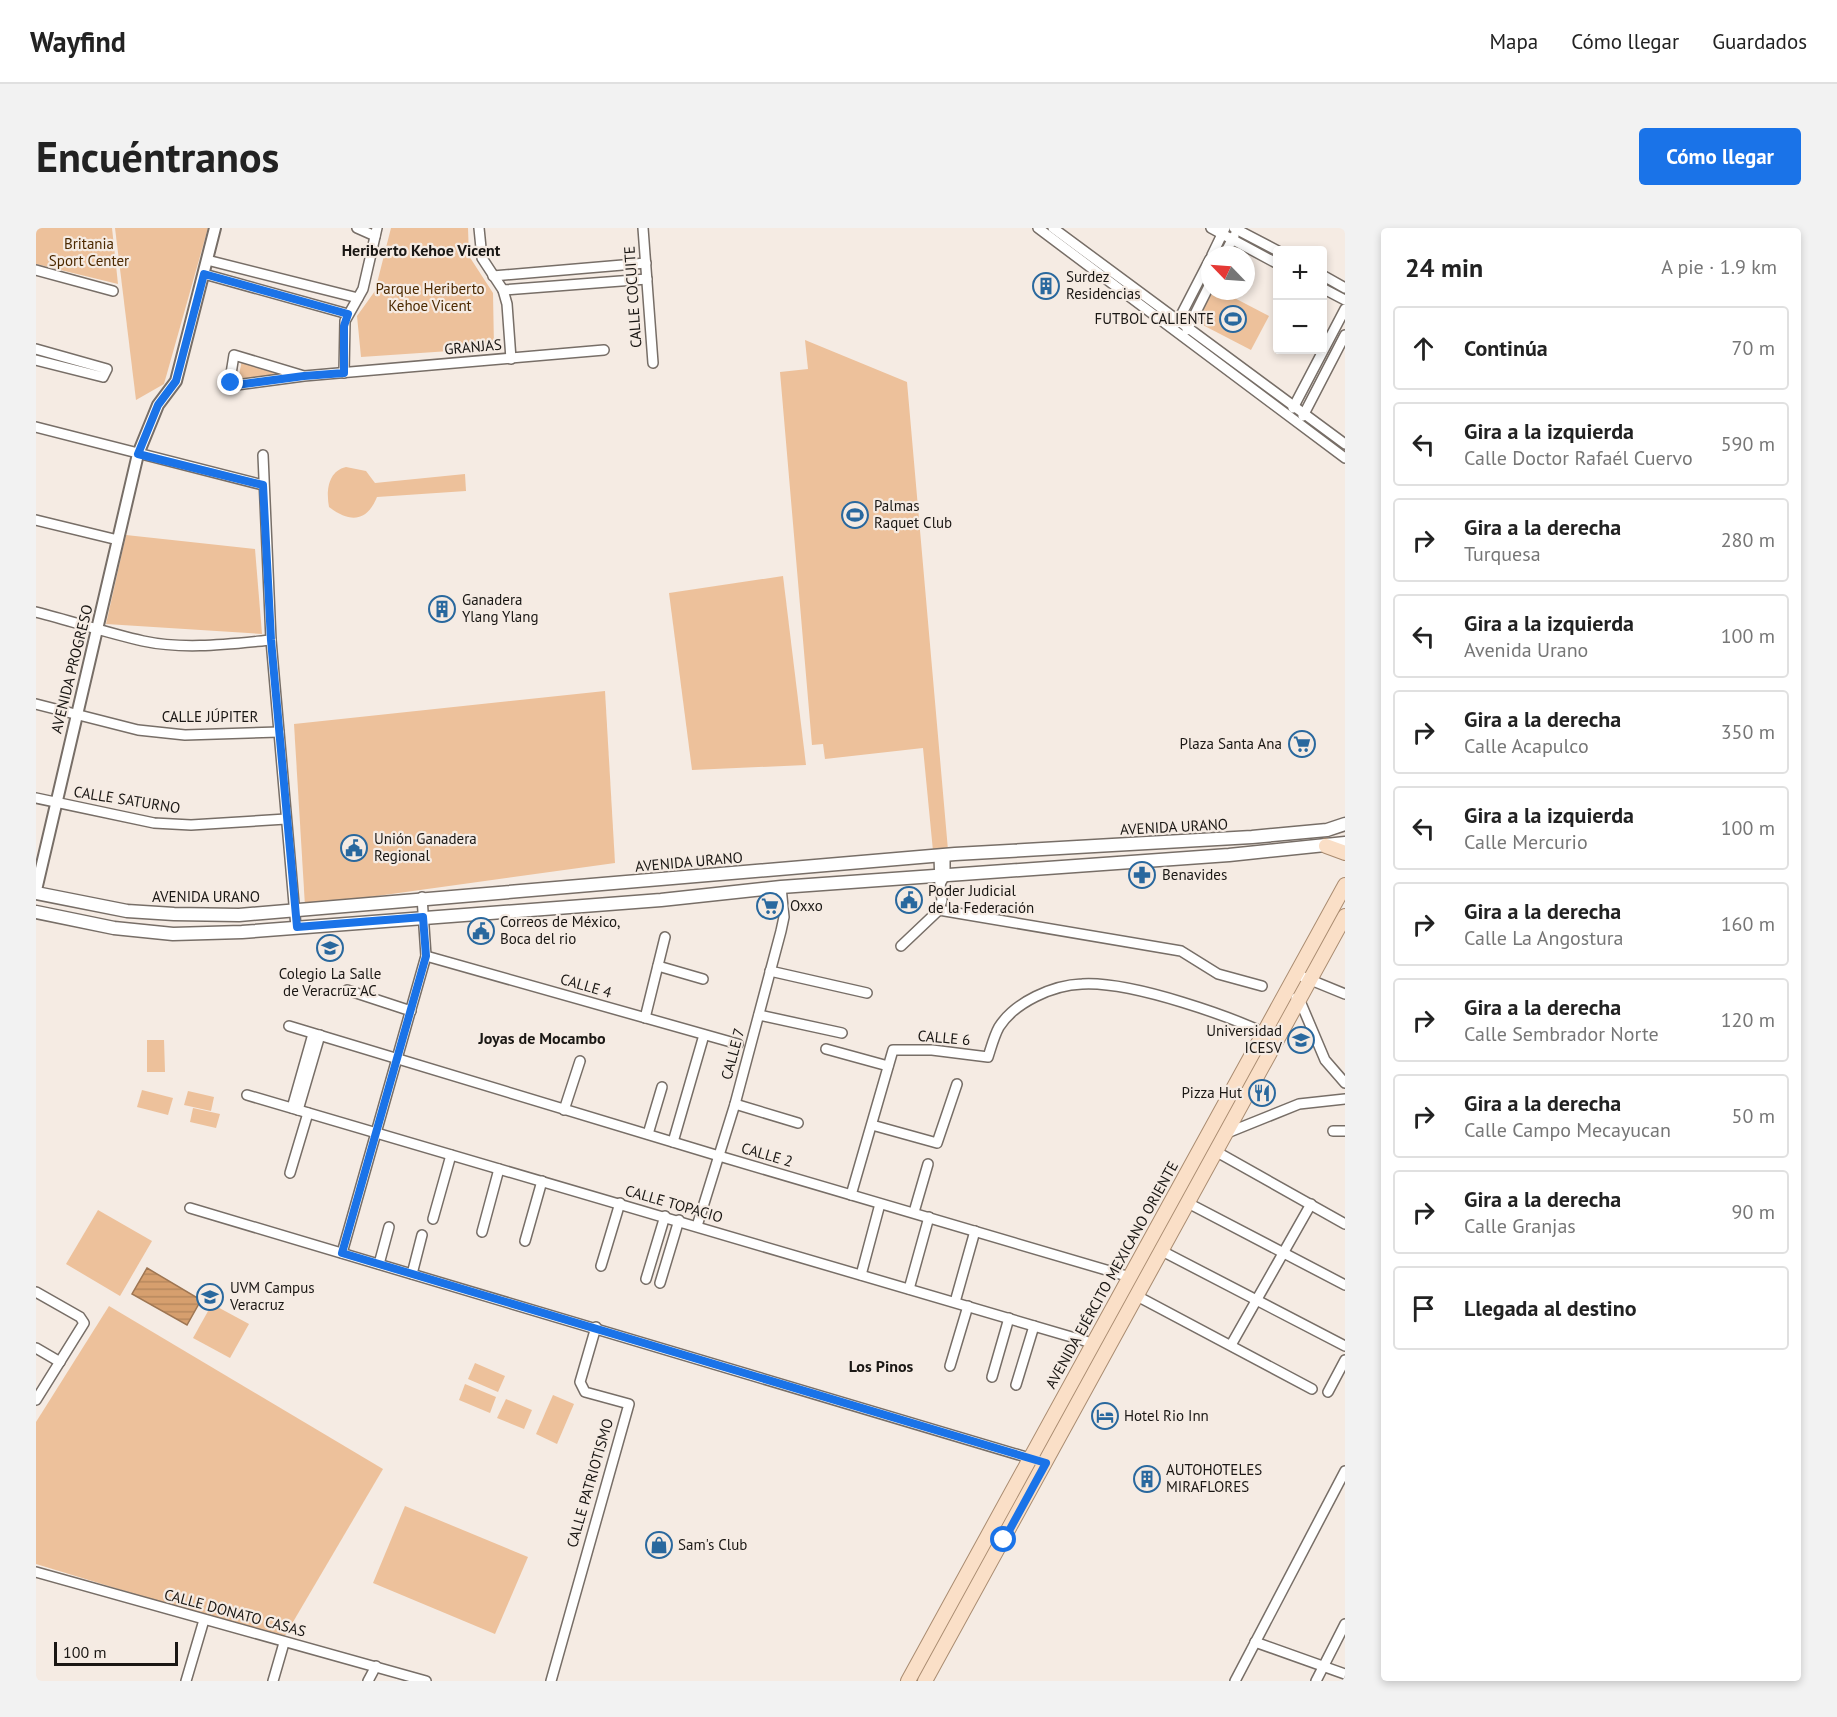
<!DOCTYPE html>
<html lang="es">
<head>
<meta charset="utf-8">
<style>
	:root { --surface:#fff; --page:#f2f2f2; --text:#222; --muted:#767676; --line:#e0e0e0; --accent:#1a73e8 }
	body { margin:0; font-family:"PT Sans",sans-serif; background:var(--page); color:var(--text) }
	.controls { position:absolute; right:18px; top:18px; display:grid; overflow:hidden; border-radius:6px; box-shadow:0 3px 9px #0003 }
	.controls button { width:54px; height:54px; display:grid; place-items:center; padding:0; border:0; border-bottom:2px solid var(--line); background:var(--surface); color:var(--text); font:30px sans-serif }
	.compass { position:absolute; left:1165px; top:18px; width:54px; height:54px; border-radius:50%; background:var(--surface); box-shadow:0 3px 9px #0003; rotate:295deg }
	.scale { position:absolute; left:18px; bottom:15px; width:124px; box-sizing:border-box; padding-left:6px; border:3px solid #1a1714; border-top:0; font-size:16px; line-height:21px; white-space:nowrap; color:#1a1714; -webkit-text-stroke:4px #f5ebe3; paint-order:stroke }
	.stop { position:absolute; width:18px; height:18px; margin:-14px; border:4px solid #1a73e8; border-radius:50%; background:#fff }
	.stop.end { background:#1a73e8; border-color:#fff; box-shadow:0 2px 6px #0008 }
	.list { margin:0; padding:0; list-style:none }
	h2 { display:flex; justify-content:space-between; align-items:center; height:78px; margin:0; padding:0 24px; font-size:26px }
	h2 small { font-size:20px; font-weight:400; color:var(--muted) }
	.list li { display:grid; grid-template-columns:39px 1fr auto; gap:18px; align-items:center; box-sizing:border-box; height:84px; margin:0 12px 12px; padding:0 12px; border:2px solid var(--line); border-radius:6px }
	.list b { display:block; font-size:22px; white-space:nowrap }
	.list p { margin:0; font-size:20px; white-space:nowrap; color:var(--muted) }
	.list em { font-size:20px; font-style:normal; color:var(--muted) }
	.icon { flex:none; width:33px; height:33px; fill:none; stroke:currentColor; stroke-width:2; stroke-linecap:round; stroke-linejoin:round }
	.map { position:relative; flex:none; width:1309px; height:1453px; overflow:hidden; border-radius:6px }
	header { display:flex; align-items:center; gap:36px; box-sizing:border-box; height:84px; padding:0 30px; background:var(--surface); border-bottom:2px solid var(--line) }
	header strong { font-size:28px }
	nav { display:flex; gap:33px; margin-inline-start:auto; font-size:21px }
	.intro { display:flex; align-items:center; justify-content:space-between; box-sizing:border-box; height:144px; padding:0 36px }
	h1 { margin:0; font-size:42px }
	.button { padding:15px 27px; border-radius:6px; background:var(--accent); color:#fff; font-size:21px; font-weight:700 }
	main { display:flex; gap:36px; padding:0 36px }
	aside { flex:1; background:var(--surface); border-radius:6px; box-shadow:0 3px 9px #0003 }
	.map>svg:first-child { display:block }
</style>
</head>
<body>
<header>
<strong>Wayfind</strong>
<nav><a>Mapa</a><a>Cómo llegar</a><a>Guardados</a></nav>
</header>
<div class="intro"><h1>Encuéntranos</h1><a class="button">Cómo llegar</a></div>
<main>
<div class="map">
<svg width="1309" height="1453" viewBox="0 0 1309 1453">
	<defs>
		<pattern id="water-rules" width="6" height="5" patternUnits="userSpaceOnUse" patternTransform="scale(1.5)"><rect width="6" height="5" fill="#d69f6e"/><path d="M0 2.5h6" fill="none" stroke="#b7885e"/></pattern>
	</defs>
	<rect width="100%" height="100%" fill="#f5ebe3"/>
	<g fill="#edc19b">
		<polygon points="0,0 76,0 82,56 0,36"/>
		<polygon points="79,0 172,0 128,156 100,172"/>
		<polygon points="355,0 432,0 433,28 457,65 458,120 325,129 321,88 339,63"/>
		<polygon points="1177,63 1185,63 1233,88 1215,122 1161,94"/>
		<polygon points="769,112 871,154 912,622 897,623 887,520 789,531 787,516 776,517 744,144 772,141"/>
		<polygon points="206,132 240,146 202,152"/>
		<path d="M310,239L330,243L339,255L429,246L430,263L341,269C331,294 314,295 293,279C290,263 292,243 310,239Z"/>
		<polygon points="90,307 219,321 226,406 70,396"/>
		<polygon points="747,348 770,537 656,542 633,365"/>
		<polygon points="569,463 579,635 269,678 258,496"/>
		<polygon points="111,812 128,812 129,844 111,844"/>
		<polygon points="106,862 137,870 132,887 101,879"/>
		<polygon points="152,863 178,869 175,883 148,877"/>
		<polygon points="157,880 184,886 180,900 154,894"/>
		<polygon points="62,982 116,1013 84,1068 30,1036"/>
		<polygon points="176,1076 213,1096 194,1130 157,1110"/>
		<polygon points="73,1078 347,1241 247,1411 0,1336 0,1194"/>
		<polygon points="439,1135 469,1148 462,1164 432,1151"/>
		<polygon points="429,1156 460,1169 454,1185 423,1172"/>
		<polygon points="517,1167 538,1176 521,1216 500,1206"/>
		<polygon points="470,1171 496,1182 488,1201 461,1190"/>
		<polygon points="369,1278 492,1329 459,1406 337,1355"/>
	</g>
	<polygon fill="url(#water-rules)" stroke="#9e7653" stroke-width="1.5" points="111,1040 165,1072 151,1097 96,1066"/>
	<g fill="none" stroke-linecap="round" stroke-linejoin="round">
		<defs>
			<g id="minor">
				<polyline points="321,0 339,8"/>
				<polyline points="443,0 446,30 467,62 471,76 475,131"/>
				<polyline points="607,0 617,135"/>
				<polyline points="1002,0 1309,230"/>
				<polyline points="1017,0 1309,216"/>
				<polyline points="1175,0 1242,36"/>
				<polyline points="1198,0 1242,23"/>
				<polyline points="1176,27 1189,0"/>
				<polyline points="1188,27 1198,8"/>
				<polyline points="171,32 322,70"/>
				<polyline points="0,42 77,63"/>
				<polyline points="168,46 312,86"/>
				<polyline points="1286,47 1309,60"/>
				<polyline points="457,48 610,35"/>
				<polyline points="1286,60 1309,72"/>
				<polyline points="467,62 611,51"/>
				<polyline points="1141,95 1174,31"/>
				<polyline points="1151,102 1174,56"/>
				<polyline points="0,121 71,141 67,149 0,132"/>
				<polyline points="308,145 309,93 327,61 341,0"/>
				<polyline points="268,148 198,127 194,152 200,157 268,148 568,122"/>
				<polyline points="1257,180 1309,81"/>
				<polyline points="1267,188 1309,107"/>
				<polyline points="0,199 227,257"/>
				<polyline points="227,227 235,412 260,699"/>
				<polyline points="0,292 82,312"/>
				<path d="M0,384C36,393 71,405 107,413C149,422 193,416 235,412"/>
				<polyline points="0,476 102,502 149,507 243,504"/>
				<polyline points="0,570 118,595 155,597 250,591"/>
				<polyline points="903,628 904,656 909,647 909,627"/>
				<polyline points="903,682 1145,723 1182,746 1226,758"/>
				<polyline points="865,718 903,682 906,672 904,656"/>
				<polyline points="390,728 702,816"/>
				<polyline points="622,738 667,751"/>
				<polyline points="734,743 831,765"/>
				<polyline points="1260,746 1309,766"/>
				<polyline points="311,762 375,783"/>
				<polyline points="1260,770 1264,773 1289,832 1309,855"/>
				<polyline points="723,787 806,805"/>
				<polyline points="609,790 629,709"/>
				<polyline points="253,798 683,928 1094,1049"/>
				<polyline points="790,821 852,838"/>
				<polyline points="211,867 1056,1115"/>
				<polyline points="699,876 762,895"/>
				<polyline points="256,880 277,806"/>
				<polyline points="262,882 284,807"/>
				<polyline points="528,882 544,833"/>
				<polyline points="836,897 901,915 921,856"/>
				<polyline points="1297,903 1309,903"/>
				<polyline points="1191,905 1263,876 1309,871"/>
				<polyline points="612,906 626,859"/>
				<polyline points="637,914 668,807"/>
				<polyline points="1181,924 1309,996"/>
				<polyline points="254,945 272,885"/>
				<path d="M815,967L857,822H896L952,829C955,820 958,808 963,799C979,774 1017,757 1046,756C1095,753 1199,789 1243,812"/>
				<polyline points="1152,975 1309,1057"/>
				<polyline points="154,980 1010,1235"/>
				<polyline points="878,984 892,936"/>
				<polyline points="397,991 415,927"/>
				<polyline points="661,998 699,876 745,703 748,689 745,659"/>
				<polyline points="446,1004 463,941"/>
				<polyline points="489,1013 506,953"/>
				<polyline points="1126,1023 1309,1118"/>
				<polyline points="306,1025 390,728 386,669"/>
				<polyline points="343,1036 353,999"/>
				<polyline points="565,1038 584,975"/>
				<polyline points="376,1046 386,1007"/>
				<polyline points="825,1047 844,976"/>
				<polyline points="610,1051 629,988"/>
				<polyline points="624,1055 643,992"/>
				<polyline points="873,1061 893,989"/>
				<polyline points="0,1064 44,1089 48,1095 0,1172"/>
				<polyline points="1101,1068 1276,1161"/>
				<polyline points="919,1074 939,1003"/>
				<polyline points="1195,1117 1275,976"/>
				<polyline points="0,1120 24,1134"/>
				<polyline points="914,1138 932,1078"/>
				<polyline points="956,1149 973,1090"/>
				<polyline points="980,1157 998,1098"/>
				<polyline points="1292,1164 1309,1132"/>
				<polyline points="0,1344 390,1453"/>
				<polyline points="1219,1414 1309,1446"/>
				<polyline points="150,1453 168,1392"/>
				<polyline points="237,1453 248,1415"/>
				<polyline points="332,1453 340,1438"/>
				<polyline points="515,1453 593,1176 549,1164 544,1154 560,1099"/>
				<polyline points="1199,1453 1309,1243"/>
				<polyline points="1280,1453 1309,1396"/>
			</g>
			<polyline id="tertiary" points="0,662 102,226 122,177 140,153 179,0"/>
			<g id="secondary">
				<polyline points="0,665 91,683 138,686 203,687 919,626 1216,609 1291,602 1309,596"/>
				<polyline points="0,684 78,700 137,706 206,704 625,672 745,659 1193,627 1309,615"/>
			</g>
			<g id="primary">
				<polyline points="1290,618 1309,625"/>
				<polyline points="872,1453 1309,657"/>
				<polyline points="889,1453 1309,688"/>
			</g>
		</defs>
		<use href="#minor" stroke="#776e67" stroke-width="12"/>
		<use href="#tertiary" stroke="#776e67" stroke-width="14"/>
		<use href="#secondary" stroke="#776e67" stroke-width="15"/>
		<use href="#primary" stroke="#a98b70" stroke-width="16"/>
		<use href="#minor" stroke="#fff" stroke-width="9"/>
		<use href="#tertiary" stroke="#fff" stroke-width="10"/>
		<use href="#secondary" stroke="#fff" stroke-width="12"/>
		<use href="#primary" stroke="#fadfc7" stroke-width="14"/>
	</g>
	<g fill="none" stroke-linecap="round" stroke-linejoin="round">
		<polyline stroke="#1a73e8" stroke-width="8" points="195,155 200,157 268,148 308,145 308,98 312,86 168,46 140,153 122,177 102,226 227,257 235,412 261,699 387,689 390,728 306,1025 1010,1235 968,1312"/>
	</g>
	<defs>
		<symbol id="building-ring" viewBox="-11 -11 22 22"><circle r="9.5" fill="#f5ebe3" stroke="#29689e" stroke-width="1.5"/><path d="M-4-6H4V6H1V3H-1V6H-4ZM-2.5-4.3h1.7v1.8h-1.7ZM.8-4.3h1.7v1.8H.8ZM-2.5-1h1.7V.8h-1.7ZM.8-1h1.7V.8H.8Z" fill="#29689e"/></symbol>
		<symbol id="stadium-ring" viewBox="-11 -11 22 22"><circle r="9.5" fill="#f5ebe3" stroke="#29689e" stroke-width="1.5"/><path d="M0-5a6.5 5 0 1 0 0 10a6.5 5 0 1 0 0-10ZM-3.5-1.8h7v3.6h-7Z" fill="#29689e"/></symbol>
		<symbol id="supermarket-ring" viewBox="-11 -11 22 22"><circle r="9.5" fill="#f5ebe3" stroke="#29689e" stroke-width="1.5"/><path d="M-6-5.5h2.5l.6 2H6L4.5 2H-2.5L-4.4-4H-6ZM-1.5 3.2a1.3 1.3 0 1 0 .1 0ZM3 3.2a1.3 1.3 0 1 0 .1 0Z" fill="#29689e"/></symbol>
		<symbol id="civic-ring" viewBox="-11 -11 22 22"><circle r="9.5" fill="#f5ebe3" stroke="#29689e" stroke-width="1.5"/><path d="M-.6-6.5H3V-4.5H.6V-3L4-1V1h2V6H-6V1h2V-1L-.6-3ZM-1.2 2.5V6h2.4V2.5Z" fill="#29689e"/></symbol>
		<symbol id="pharmacy-ring" viewBox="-11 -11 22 22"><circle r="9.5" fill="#f5ebe3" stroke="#29689e" stroke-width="1.5"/><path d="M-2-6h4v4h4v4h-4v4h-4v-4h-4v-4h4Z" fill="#29689e"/></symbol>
		<symbol id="school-ring" viewBox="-11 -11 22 22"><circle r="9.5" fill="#f5ebe3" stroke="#29689e" stroke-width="1.5"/><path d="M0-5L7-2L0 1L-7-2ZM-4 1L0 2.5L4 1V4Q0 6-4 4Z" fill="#29689e"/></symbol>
		<symbol id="university-ring" viewBox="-11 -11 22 22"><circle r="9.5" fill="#f5ebe3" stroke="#29689e" stroke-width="1.5"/><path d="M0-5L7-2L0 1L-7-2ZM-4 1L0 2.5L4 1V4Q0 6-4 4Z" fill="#29689e"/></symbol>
		<symbol id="restaurant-ring" viewBox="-11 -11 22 22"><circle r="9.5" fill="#f5ebe3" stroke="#29689e" stroke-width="1.5"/><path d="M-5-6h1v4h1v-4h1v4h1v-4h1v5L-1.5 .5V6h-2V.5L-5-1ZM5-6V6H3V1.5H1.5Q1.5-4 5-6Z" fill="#29689e"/></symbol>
		<symbol id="hotel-ring" viewBox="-11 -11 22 22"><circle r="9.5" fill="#f5ebe3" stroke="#29689e" stroke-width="1.5"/><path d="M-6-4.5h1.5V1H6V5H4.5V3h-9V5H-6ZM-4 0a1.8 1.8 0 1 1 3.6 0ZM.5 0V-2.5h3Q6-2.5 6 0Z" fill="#29689e"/></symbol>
		<symbol id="shop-ring" viewBox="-11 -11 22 22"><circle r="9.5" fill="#f5ebe3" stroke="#29689e" stroke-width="1.5"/><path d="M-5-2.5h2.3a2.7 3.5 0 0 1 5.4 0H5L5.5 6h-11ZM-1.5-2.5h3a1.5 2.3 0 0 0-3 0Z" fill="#29689e"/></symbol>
	</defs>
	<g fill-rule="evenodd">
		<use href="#building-ring" x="995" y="43" width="30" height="30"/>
		<use href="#stadium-ring" x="1182" y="76" width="30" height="30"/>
		<use href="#stadium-ring" x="804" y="272" width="30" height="30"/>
		<use href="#building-ring" x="391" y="366" width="30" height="30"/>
		<use href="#supermarket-ring" x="1251" y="501" width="30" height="30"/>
		<use href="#civic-ring" x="303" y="605" width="30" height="30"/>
		<use href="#pharmacy-ring" x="1091" y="632" width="30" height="30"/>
		<use href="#civic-ring" x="858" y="657" width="30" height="30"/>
		<use href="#supermarket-ring" x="719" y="663" width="30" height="30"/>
		<use href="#civic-ring" x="430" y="688" width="30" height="30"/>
		<use href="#school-ring" x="279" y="705" width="30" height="30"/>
		<use href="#university-ring" x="1250" y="797" width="30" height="30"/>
		<use href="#restaurant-ring" x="1211" y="850" width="30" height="30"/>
		<use href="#university-ring" x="159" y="1054" width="30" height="30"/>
		<use href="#hotel-ring" x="1054" y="1173" width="30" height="30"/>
		<use href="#building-ring" x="1096" y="1236" width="30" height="30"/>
		<use href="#shop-ring" x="608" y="1302" width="30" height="30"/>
	</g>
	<g text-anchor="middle" stroke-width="4.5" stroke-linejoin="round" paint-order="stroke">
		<g font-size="15" fill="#4c2900" stroke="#f5ebe3">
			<text x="53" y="21">Britania<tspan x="53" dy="17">Sport Center</tspan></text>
			<text x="394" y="66">Parque Heriberto<tspan x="394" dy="17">Kehoe Vicent</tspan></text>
		</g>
		<g font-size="15" fill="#1a1714" stroke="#f5ebe3" text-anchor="start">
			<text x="1030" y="54">Surdez<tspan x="1030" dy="17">Residencias</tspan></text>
			<text x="1178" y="96" text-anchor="end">FUTBOL CALIENTE</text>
			<text x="838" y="283">Palmas<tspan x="838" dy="17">Raquet Club</tspan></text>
			<text x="426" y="377">Ganadera<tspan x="426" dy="17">Ylang Ylang</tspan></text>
			<text x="1246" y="521" text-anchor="end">Plaza Santa Ana</text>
			<text x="338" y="616">Unión Ganadera<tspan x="338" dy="17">Regional</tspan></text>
			<text x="1126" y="652">Benavides</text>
			<text x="892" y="668">Poder Judicial<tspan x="892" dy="17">de la Federación</tspan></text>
			<text x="754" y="683">Oxxo</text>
			<text x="464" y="699">Correos de México,<tspan x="464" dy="17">Boca del rio</tspan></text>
			<text x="294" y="751" text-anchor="middle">Colegio La Salle<tspan x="294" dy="17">de Veracruz AC</tspan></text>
			<text x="1246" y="808" text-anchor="end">Universidad<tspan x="1246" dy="17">ICESV</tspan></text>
			<text x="1206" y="870" text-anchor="end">Pizza Hut</text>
			<text x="194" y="1065">UVM Campus<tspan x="194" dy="17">Veracruz</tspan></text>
			<text x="1088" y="1193">Hotel Rio Inn</text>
			<text x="1130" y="1247">AUTOHOTELES<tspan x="1130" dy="17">MIRAFLORES</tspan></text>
			<text x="642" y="1322">Sam's Club</text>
		</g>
		<g font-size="15" fill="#1a1714" stroke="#f5ebe3">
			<text transform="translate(597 69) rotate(-94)" y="5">CALLE COCUITE</text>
			<text transform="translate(437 119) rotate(-5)" y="5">GRANJAS</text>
			<text transform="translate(36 441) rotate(-76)" y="5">AVENIDA PROGRESO</text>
			<text x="174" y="494">CALLE JÚPITER</text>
			<text transform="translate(91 572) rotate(9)" y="5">CALLE SATURNO</text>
			<text transform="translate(1138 599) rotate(-3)" y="5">AVENIDA URANO</text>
			<text transform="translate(653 634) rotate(-5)" y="5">AVENIDA URANO</text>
			<text x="170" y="674">AVENIDA URANO</text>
			<text transform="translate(550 758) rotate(16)" y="5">CALLE 4</text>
			<text transform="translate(908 810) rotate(5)" y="5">CALLE 6</text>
			<text transform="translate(697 826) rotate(-75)" y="5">CALLE 7</text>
			<text transform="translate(731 927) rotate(16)" y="5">CALLE 2</text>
			<text transform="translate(638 976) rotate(16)" y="5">CALLE TOPACIO</text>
			<text transform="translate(1076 1047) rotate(-61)" y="5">AVENIDA EJÉRCITO MEXICANO ORIENTE</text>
			<text transform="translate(554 1255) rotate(-74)" y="5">CALLE PATRIOTISMO</text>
			<text transform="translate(199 1385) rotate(15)" y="5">CALLE DONATO CASAS</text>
		</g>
		<g font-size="16" font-weight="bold" fill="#1a1714" stroke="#f5ebe3">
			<text x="385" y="28">Heriberto Kehoe Vicent</text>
			<text x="506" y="816">Joyas de Mocambo</text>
			<text x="845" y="1144">Los Pinos</text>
		</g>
	</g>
</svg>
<div class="controls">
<button>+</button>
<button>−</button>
</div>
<svg class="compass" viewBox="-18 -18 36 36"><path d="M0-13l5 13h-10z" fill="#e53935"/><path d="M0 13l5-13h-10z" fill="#767676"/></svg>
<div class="scale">100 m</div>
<div class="stop" style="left:968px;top:1312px"></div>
<div class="stop end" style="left:195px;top:155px"></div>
</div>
<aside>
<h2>24 min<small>A pie · 1.9 km</small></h2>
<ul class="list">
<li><svg class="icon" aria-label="ahead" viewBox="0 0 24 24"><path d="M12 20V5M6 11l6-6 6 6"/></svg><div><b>Continúa</b></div><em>70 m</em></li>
<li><svg class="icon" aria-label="left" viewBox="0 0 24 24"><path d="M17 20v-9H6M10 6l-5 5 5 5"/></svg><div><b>Gira a la izquierda</b><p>Calle Doctor Rafaél Cuervo</p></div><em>590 m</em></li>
<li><svg class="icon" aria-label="right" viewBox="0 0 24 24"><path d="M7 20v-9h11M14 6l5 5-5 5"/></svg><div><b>Gira a la derecha</b><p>Turquesa</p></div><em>280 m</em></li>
<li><svg class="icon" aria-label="left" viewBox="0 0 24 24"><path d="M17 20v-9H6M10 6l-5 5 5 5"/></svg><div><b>Gira a la izquierda</b><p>Avenida Urano</p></div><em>100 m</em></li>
<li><svg class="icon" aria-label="right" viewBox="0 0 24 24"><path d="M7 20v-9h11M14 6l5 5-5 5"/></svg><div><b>Gira a la derecha</b><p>Calle Acapulco</p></div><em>350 m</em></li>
<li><svg class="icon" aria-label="left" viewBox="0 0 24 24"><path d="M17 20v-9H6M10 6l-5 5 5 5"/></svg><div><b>Gira a la izquierda</b><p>Calle Mercurio</p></div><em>100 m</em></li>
<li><svg class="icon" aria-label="right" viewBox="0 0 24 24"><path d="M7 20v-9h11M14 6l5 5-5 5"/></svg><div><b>Gira a la derecha</b><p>Calle La Angostura</p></div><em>160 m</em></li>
<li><svg class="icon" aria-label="right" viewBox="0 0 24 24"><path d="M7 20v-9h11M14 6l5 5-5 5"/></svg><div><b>Gira a la derecha</b><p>Calle Sembrador Norte</p></div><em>120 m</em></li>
<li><svg class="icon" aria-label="right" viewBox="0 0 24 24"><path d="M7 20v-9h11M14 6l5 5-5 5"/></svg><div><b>Gira a la derecha</b><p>Calle Campo Mecayucan</p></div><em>50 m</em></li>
<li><svg class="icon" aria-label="right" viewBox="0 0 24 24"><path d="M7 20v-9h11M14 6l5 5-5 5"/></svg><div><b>Gira a la derecha</b><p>Calle Granjas</p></div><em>90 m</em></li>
<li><svg class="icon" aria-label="arrive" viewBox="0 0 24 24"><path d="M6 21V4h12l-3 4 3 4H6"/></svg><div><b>Llegada al destino</b></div></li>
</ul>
</aside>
</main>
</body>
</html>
